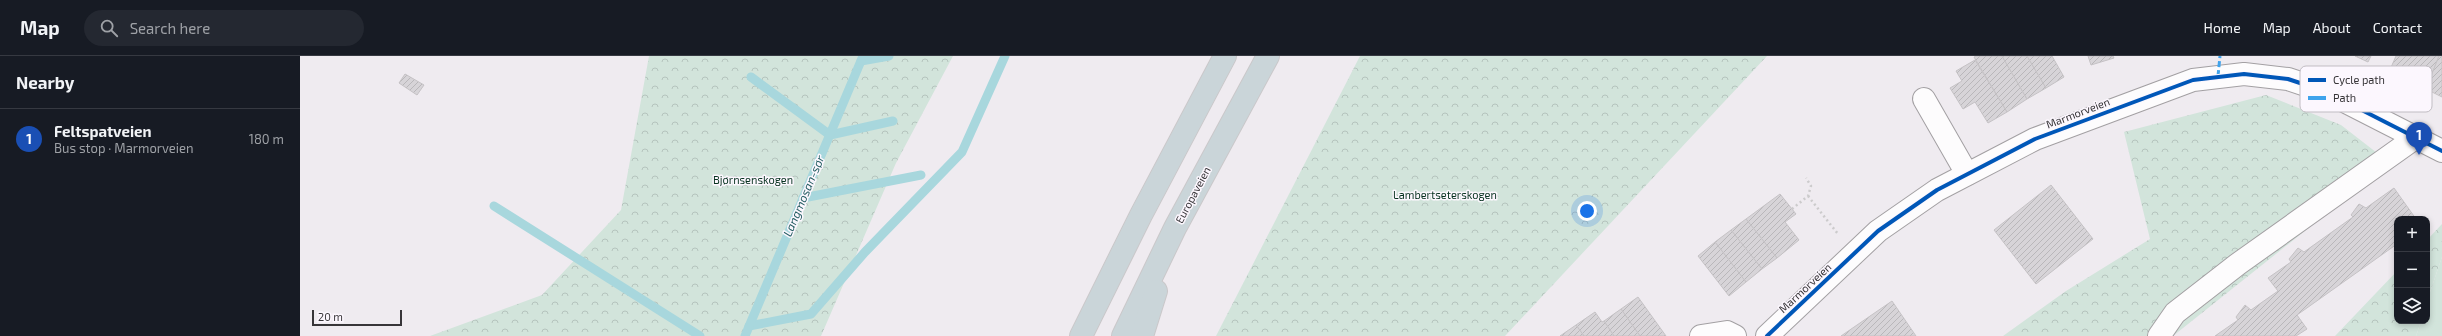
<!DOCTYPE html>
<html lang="en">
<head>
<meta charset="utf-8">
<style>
	:root { --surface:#171b24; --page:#242831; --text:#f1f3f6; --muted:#9ea1a6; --line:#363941; --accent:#2563eb }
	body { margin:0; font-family:"Exo 2",sans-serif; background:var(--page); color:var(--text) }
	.controls { position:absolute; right:12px; bottom:12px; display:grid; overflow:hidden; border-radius:8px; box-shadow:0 2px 6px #0003 }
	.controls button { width:36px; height:36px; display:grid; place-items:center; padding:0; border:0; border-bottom:1px solid var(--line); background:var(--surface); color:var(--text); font:20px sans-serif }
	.scale { position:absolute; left:12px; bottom:10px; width:90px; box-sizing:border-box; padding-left:4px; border:2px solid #373538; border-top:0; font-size:11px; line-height:14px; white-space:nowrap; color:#373538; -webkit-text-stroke:3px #fcf7fe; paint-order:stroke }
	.you { position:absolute; left:1287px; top:155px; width:14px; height:14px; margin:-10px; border:3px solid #fff; border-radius:50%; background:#1a73e8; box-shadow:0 0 0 6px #1a73e833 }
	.badge { display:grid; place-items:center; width:26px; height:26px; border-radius:50%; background:var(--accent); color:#fff; font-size:13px; font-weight:700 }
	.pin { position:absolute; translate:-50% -33px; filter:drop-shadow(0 1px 2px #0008) }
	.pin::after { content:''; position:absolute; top:21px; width:14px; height:12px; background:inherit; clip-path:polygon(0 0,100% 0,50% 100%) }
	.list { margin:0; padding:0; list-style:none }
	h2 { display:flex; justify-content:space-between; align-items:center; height:52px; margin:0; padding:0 16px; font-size:17px }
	h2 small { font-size:13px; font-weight:400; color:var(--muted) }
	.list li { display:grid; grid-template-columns:26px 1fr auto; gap:12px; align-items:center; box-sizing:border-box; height:60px; padding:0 16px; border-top:1px solid var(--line) }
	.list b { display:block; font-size:15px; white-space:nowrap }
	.list p { margin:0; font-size:13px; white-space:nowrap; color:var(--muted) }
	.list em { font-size:13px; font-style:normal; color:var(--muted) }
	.icon { flex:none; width:22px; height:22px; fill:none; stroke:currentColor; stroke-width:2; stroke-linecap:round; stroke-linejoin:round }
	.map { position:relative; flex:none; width:2142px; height:280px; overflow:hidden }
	header { display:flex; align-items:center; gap:24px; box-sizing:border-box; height:56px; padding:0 20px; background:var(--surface); border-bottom:1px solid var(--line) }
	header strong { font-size:19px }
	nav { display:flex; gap:22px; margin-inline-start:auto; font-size:14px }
	.search { width:280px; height:36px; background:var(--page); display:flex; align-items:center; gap:10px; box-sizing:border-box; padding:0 14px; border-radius:22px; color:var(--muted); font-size:15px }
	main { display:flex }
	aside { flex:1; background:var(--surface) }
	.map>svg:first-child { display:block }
</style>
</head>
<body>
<header>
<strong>Map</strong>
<div class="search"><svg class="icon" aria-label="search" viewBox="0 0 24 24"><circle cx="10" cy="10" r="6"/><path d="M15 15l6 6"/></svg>Search here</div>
<nav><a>Home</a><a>Map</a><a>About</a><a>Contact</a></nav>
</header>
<main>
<aside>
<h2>Nearby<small></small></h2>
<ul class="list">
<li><span class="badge" style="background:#1a4fb4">1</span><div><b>Feltspatveien</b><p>Bus stop · Marmorveien</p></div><em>180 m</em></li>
</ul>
</aside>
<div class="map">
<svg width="2142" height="280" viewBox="0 0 2142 280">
	<defs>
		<pattern id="forest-crowns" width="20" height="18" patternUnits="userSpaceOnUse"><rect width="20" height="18" fill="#d2e4db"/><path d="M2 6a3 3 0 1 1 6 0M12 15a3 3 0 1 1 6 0" fill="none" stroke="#b5c4bd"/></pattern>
		<pattern id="building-hatch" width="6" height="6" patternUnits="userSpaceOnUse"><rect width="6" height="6" fill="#d7d4d8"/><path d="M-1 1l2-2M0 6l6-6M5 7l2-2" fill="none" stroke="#b9b7ba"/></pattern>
	</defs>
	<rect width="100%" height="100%" fill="#efebf0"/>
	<polygon fill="#d2e4db" points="2142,201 2142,280 2116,280 2121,265 2127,265 2127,245"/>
	<g fill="url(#forest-crowns)">
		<polygon points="349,0 653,0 596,107 521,280 130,280 242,239 321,154"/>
		<polygon points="1060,0 1467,0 1205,280 916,280"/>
		<polygon points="1966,39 2041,69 2090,107 1873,280 1703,280 1766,235 1850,183 1824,76"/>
		<polygon points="2142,168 2142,201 2127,245 2127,184"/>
		<polygon points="2097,215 2097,265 2121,265 2116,280 2035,280"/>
	</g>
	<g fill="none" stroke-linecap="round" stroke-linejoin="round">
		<g stroke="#a8d7dd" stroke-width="9">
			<polyline points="561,5 589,0"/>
			<polyline points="451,21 530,79 593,65"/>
			<polyline points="503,142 621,119"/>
			<polyline points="194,150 400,280"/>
			<polyline points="449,270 511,258 565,196 662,96 705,0"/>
			<polyline points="445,280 563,0"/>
		</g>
	</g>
	<g fill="url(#building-hatch)" stroke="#c5c2c5">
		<polygon points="1676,0 1702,0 1727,43 1707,56 1674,1"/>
		<polygon points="1702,0 1727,0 1746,32 1727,43"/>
		<polygon points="1727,0 1752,0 1764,21 1746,32"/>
		<polygon points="1788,0 1813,0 1814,2 1791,9"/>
		<polygon points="2055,0 2071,0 2068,6"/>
		<polygon points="2096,0 2139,0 2126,33 2089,16"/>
		<polygon points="2139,0 2142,0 2142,41 2126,33"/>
		<polygon points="1675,4 1707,56 1688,67 1675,46 1663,53 1650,32 1662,25 1656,15"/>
		<polygon points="105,18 124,29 117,39 99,27"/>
		<polygon points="1751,129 1793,183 1736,228 1694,174"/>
		<polygon points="2094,132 2116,163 2097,163 2097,188 1997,259 2007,273 1996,280 1915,280 1938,264 1936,261 1945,249 1951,254 1978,235 1968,222 1991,206 1989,203 1998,192 2004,196 2053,161 2051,159 2059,148 2066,152"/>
		<polygon points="1480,138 1496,158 1485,166 1499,184 1477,202 1446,163"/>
		<polygon points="1446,163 1477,202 1462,213 1431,174"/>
		<polygon points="1431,174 1462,213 1446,226 1415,186"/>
		<polygon points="1415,186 1446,226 1429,240 1398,200"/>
		<polygon points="1338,241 1366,280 1340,280 1321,253"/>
		<polygon points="1592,245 1616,280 1541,280"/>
		<polygon points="1321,253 1340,280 1314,280 1304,265"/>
		<polygon points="1295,256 1302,266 1304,265 1314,280 1284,280 1276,269"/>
		<polygon points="1276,269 1284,280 1260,280"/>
	</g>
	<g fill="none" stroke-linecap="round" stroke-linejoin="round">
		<defs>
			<g id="minor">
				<polyline points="1624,43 1667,118"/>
				<polyline points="1401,280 1427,276 1435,280"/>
				<polyline points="1467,280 1578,175 1637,134 1735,83 1893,24 1944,18 1988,23 2009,30 2046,46 2142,95"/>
				<polyline points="1859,280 1875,257 1938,208 2115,82"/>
			</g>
			<g id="highway">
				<polyline points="781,280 841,159 925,0"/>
				<polyline points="823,280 875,172 968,0"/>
				<polyline points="842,280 856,235"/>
			</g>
		</defs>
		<use href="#minor" stroke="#a3a0a3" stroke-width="24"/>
		<use href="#highway" stroke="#cac8ca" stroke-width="24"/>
		<g stroke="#cccbcc" stroke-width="2.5" stroke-dasharray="2 3" stroke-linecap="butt">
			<polyline points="1508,140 1538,178"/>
			<polyline points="1492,153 1508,140 1511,130 1506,122"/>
		</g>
		<use href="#minor" stroke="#fdfcfd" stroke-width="22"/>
		<use href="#highway" stroke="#cad5d9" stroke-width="22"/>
		<polyline stroke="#3fa3ec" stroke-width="3" stroke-dasharray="6 3" stroke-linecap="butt" points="1918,20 1920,0"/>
		<defs>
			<polyline id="cycleway" points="1467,280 1578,175 1637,134 1735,83 1893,24 1944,18 1988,23 2009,30 2046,46 2142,95"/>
		</defs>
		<use href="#cycleway" stroke="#fcf7fe" stroke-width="6"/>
		<use href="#cycleway" stroke="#0057b8" stroke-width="4"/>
	</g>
	<g text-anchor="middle" stroke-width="3" stroke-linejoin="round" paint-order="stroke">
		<g font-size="11" fill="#373538" stroke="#fcf7fe">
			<text transform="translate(1778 57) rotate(-21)" y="4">Marmorveien</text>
			<text transform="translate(893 139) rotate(-62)" y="4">Europaveien</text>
			<text transform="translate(1505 232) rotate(-43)" y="4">Marmorveien</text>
		</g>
		<g font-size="11" fill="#073320" stroke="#fcf7fe">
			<text x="453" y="128">Bjørnsenskogen</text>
			<text x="1145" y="143">Lambertseterskogen</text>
		</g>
		<g font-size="12" font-style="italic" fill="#265f64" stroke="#fcf7fe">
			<text transform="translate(504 140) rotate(-67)" y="4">Langmosan-sør</text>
		</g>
	</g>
	<rect x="2000" y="10" width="132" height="46" rx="6" fill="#fcf7fe" stroke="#c1bdc3" stroke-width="1"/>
	<rect x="2008" y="22" width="18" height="4" fill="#0057b8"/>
	<rect x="2008" y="40" width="18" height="4" fill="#3fa3ec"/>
	<g font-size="11" fill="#373538">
		<text x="2033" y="28">Cycle path</text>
		<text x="2033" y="46">Path</text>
	</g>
</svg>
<div class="controls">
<button>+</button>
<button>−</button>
<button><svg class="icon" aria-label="layers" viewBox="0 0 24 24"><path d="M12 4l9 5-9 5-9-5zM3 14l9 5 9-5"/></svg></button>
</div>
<div class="scale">20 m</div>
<div class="you"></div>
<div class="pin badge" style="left:2119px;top:99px;background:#1a4fb4">1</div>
</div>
</main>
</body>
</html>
